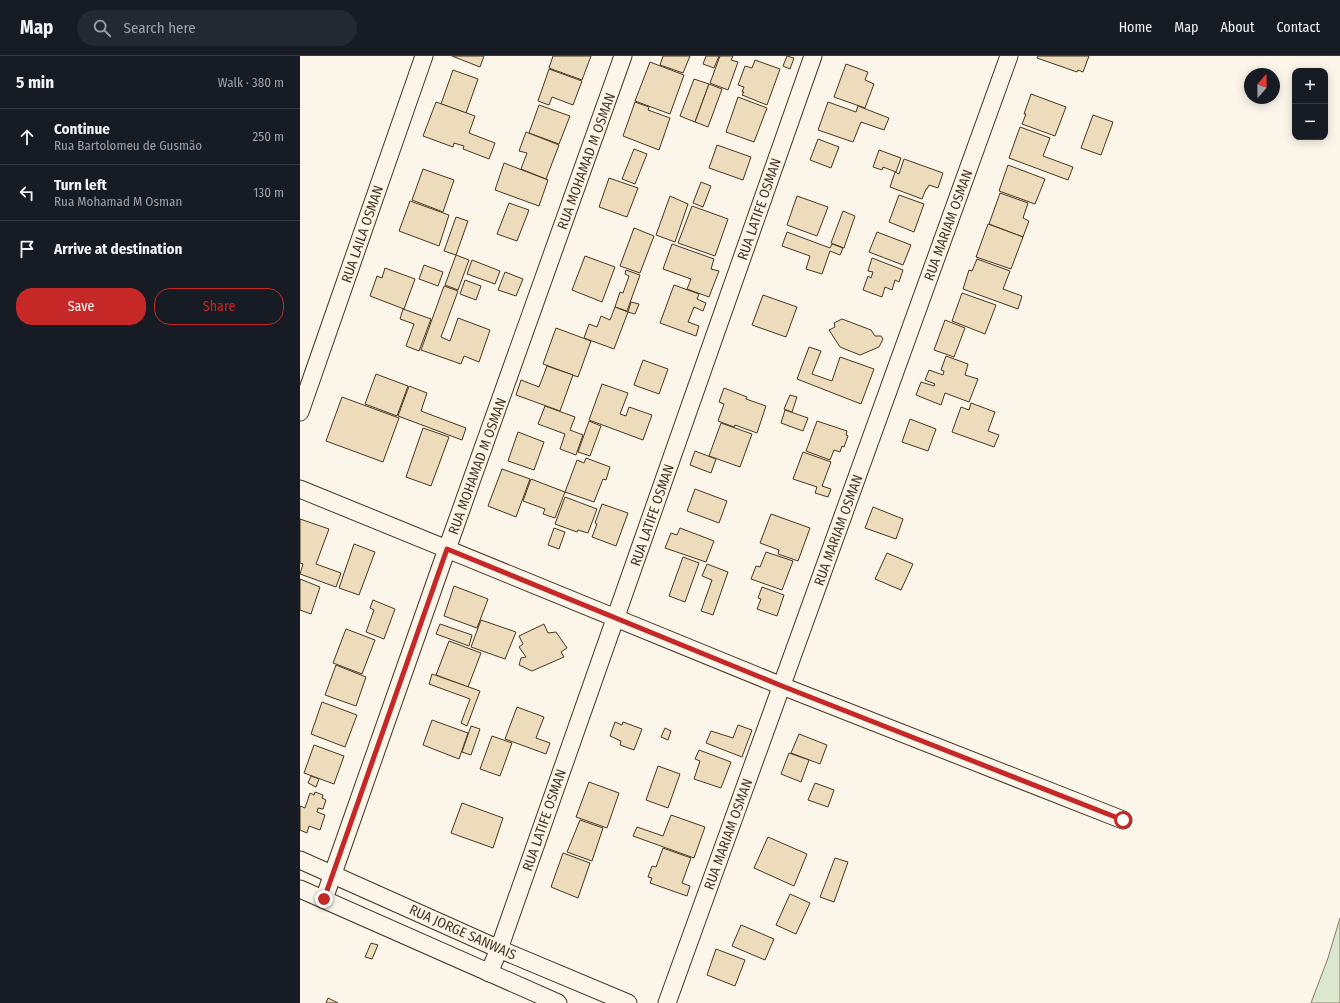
<!DOCTYPE html>
<html lang="en">
<head>
<meta charset="utf-8">
<style>
	:root { --surface:#171b24; --page:#242831; --text:#f1f3f6; --muted:#9ea1a6; --line:#363941; --accent:#c62828 }
	body { margin:0; font-family:"Fira Sans Condensed",sans-serif; background:var(--page); color:var(--text) }
	.controls { position:absolute; right:12px; top:12px; display:grid; overflow:hidden; border-radius:8px; box-shadow:0 2px 10px #0003 }
	.controls button { width:36px; height:36px; display:grid; place-items:center; padding:0; border:0; border-bottom:1px solid var(--line); background:var(--surface); color:var(--text); font:20px sans-serif }
	.compass { position:absolute; left:944px; top:12px; width:36px; height:36px; border-radius:50%; background:var(--surface); box-shadow:0 2px 10px #0003; rotate:20deg }
	.stop { position:absolute; width:12px; height:12px; margin:-9px; border:3px solid #c62828; border-radius:50%; background:#fff }
	.stop.end { background:#c62828; border-color:#fff; box-shadow:0 1px 4px #0008 }
	.list { margin:0; padding:0; list-style:none }
	h2 { display:flex; justify-content:space-between; align-items:center; height:52px; margin:0; padding:0 16px; font-size:17px }
	h2 small { font-size:13px; font-weight:400; color:var(--muted) }
	.list li { display:grid; grid-template-columns:26px 1fr auto; gap:12px; align-items:center; box-sizing:border-box; height:56px; padding:0 16px; border-top:1px solid var(--line) }
	.list b { display:block; font-size:15px; white-space:nowrap }
	.list p { margin:0; font-size:13px; white-space:nowrap; color:var(--muted) }
	.list em { font-size:13px; font-style:normal; color:var(--muted) }
	.actions { display:flex; gap:8px; padding:12px 16px }
	.actions a { flex:1; padding:9px 0; border:1px solid var(--accent); border-radius:16px; text-align:center; font-size:14px; color:var(--accent) }
	.actions .main { background:var(--accent); color:#fff }
	.icon { flex:none; width:22px; height:22px; fill:none; stroke:currentColor; stroke-width:2; stroke-linecap:round; stroke-linejoin:round }
	.map { position:relative; flex:none; width:1040px; height:947px; overflow:hidden }
	header { display:flex; align-items:center; gap:24px; box-sizing:border-box; height:56px; padding:0 20px; background:var(--surface); border-bottom:1px solid var(--line) }
	header strong { font-size:19px }
	nav { display:flex; gap:22px; margin-inline-start:auto; font-size:14px }
	.search { width:280px; height:36px; background:var(--page); display:flex; align-items:center; gap:10px; box-sizing:border-box; padding:0 14px; border-radius:22px; color:var(--muted); font-size:15px }
	main { display:flex }
	aside { flex:1; background:var(--surface) }
	.map>svg:first-child { display:block }
</style>
</head>
<body>
<header>
<strong>Map</strong>
<div class="search"><svg class="icon" aria-label="search" viewBox="0 0 24 24"><circle cx="10" cy="10" r="6"/><path d="M15 15l6 6"/></svg>Search here</div>
<nav><a>Home</a><a>Map</a><a>About</a><a>Contact</a></nav>
</header>
<main>
<aside>
<h2>5 min<small>Walk · 380 m</small></h2>
<ul class="list">
<li><svg class="icon" aria-label="ahead" viewBox="0 0 24 24"><path d="M12 20V5M6 11l6-6 6 6"/></svg><div><b>Continue</b><p>Rua Bartolomeu de Gusmão</p></div><em>250 m</em></li>
<li><svg class="icon" aria-label="left" viewBox="0 0 24 24"><path d="M17 20v-9H6M10 6l-5 5 5 5"/></svg><div><b>Turn left</b><p>Rua Mohamad M Osman</p></div><em>130 m</em></li>
<li><svg class="icon" aria-label="arrive" viewBox="0 0 24 24"><path d="M6 21V4h12l-3 4 3 4H6"/></svg><div><b>Arrive at destination</b></div></li>
</ul>
<div class="actions"><a class="main">Save</a><a>Share</a></div>
</aside>
<div class="map">
<svg width="1040" height="947" viewBox="0 0 1040 947">
	<rect width="100%" height="100%" fill="#fbf6e9"/>
	<polygon fill="#dce7d0" stroke="#887966" points="1040,862 1040,947 1011,947 1028,902"/>
	<g fill="#ecdcbc" stroke="#4a3520">
		<polygon points="152,0 184,0 180,11"/>
		<polygon points="253,0 291,0 282,24 249,12"/>
		<polygon points="363,0 390,0 383,17 360,9"/>
		<polygon points="406,0 419,0 414,12 403,8"/>
		<polygon points="420,0 433,0 431,4 438,6 428,34 410,27"/>
		<polygon points="487,0 494,2 490,13 483,10"/>
		<polygon points="738,0 789,0 783,16 778,14 777,16 737,2"/>
		<polygon points="455,4 480,13 467,49 442,39 444,36 442,36 444,31 438,29 445,10 452,12"/>
		<polygon points="350,6 384,19 370,58 335,45"/>
		<polygon points="546,8 568,16 565,24 574,28 565,52 534,41"/>
		<polygon points="249,13 282,25 273,49 252,41 249,49 238,45"/>
		<polygon points="153,14 178,23 166,57 141,48"/>
		<polygon points="394,23 409,28 395,66 380,60"/>
		<polygon points="409,28 422,33 408,71 395,66"/>
		<polygon points="731,38 766,51 755,80 722,68 726,58 724,58"/>
		<polygon points="438,41 467,52 454,86 426,76"/>
		<polygon points="136,46 175,60 169,77 195,87 189,103 163,93 164,90 154,87 153,91 123,80"/>
		<polygon points="335,46 349,51 348,54 370,62 359,94 323,80"/>
		<polygon points="528,46 556,56 558,50 589,62 584,74 561,66 553,86 518,74"/>
		<polygon points="239,49 270,60 259,88 229,77"/>
		<polygon points="793,59 813,66 801,99 781,92"/>
		<polygon points="720,71 750,82 743,100 773,111 768,124 709,102"/>
		<polygon points="226,76 259,89 246,123 221,113 227,97 219,95"/>
		<polygon points="518,83 539,91 531,112 510,104"/>
		<polygon points="417,89 451,101 443,124 409,112"/>
		<polygon points="334,93 347,98 335,128 322,123"/>
		<polygon points="579,94 601,102 596,116 583,111 582,114 573,111"/>
		<polygon points="604,103 643,117 638,132 629,129 627,133 626,133 622,143 590,131 595,116 599,118"/>
		<polygon points="204,107 248,124 239,150 195,134"/>
		<polygon points="708,109 745,123 735,148 699,135"/>
		<polygon points="123,113 154,124 143,156 112,144"/>
		<polygon points="309,122 338,132 327,161 299,151"/>
		<polygon points="401,126 411,130 403,151 393,147"/>
		<polygon points="700,137 728,147 723,162 729,165 723,181 689,168"/>
		<polygon points="599,139 624,148 614,176 589,166"/>
		<polygon points="370,140 388,148 375,186 356,179"/>
		<polygon points="497,140 528,151 517,180 487,169"/>
		<polygon points="110,145 149,159 139,190 99,175"/>
		<polygon points="209,147 229,154 217,185 197,178"/>
		<polygon points="392,150 428,163 415,200 378,187"/>
		<polygon points="543,155 555,160 544,192 531,187"/>
		<polygon points="156,161 168,165 156,199 144,195"/>
		<polygon points="688,168 723,181 711,213 676,201"/>
		<polygon points="334,172 354,180 340,217 320,210"/>
		<polygon points="487,176 530,192 532,188 543,192 540,199 530,195 522,218 506,213 510,200 482,190"/>
		<polygon points="577,176 611,189 603,209 569,196"/>
		<polygon points="372,188 414,203 411,213 419,215 409,241 387,233 391,223 363,213"/>
		<polygon points="156,199 169,204 158,234 145,229"/>
		<polygon points="285,200 315,211 302,246 272,234"/>
		<polygon points="572,202 603,214 599,226 595,224 592,234 585,231 582,241 563,234 568,220 571,222 573,216 568,215"/>
		<polygon points="677,203 710,215 703,233 722,240 718,253 663,233 669,214 672,215"/>
		<polygon points="172,204 200,215 195,228 167,218"/>
		<polygon points="124,209 143,216 138,230 119,223"/>
		<polygon points="85,212 115,223 104,253 70,240 77,220 82,222"/>
		<polygon points="326,214 340,219 327,255 315,251 320,236 323,237 329,220 325,218"/>
		<polygon points="205,216 223,223 216,240 198,234"/>
		<polygon points="165,224 181,230 176,244 160,238"/>
		<polygon points="374,229 399,238 397,243 406,247 403,255 394,251 388,266 399,270 396,280 360,267"/>
		<polygon points="144,230 158,235 141,281 150,285 158,262 190,274 179,306 164,300 161,308 121,294"/>
		<polygon points="662,237 696,249 685,278 652,265"/>
		<polygon points="463,239 497,251 486,281 452,269"/>
		<polygon points="331,246 339,248 335,258 328,256"/>
		<polygon points="315,251 328,256 314,293 284,282 289,268 297,271 301,260 310,264"/>
		<polygon points="103,253 131,263 119,295 106,290 114,268 100,263"/>
		<polygon points="542,263 571,274 575,280 581,280 583,283 579,291 560,299 540,291 529,274 535,271 534,267"/>
		<polygon points="645,264 665,272 654,301 634,294"/>
		<polygon points="256,272 291,285 278,321 243,308"/>
		<polygon points="509,291 521,295 512,318 532,325 540,301 574,313 561,348 497,323"/>
		<polygon points="646,300 668,308 665,319 678,323 669,346 645,337 641,349 616,339 621,326 634,330 635,328 625,324 629,314 643,319 644,315 641,314"/>
		<polygon points="343,304 368,313 359,338 334,329"/>
		<polygon points="247,310 273,319 260,355 216,339 221,324 239,331"/>
		<polygon points="76,318 108,330 97,360 65,348"/>
		<polygon points="302,328 328,337 320,358 326,360 329,351 352,359 343,384 289,364"/>
		<polygon points="109,330 127,337 121,355 166,372 162,384 98,360"/>
		<polygon points="424,332 447,341 446,343 466,350 457,377 435,369 434,371 418,365 424,348 419,346"/>
		<polygon points="490,339 497,341 492,356 484,353"/>
		<polygon points="42,341 99,362 83,406 26,385"/>
		<polygon points="671,347 695,356 688,375 699,379 694,391 652,376 661,351 669,354"/>
		<polygon points="245,350 275,361 270,374 283,379 276,399 260,393 265,378 238,368"/>
		<polygon points="485,354 508,362 503,375 481,367"/>
		<polygon points="610,363 636,373 628,395 602,386"/>
		<polygon points="289,365 301,370 290,400 278,396"/>
		<polygon points="517,365 547,375 546,379 548,380 544,391 542,390 540,396 534,394 530,404 506,395"/>
		<polygon points="421,367 452,378 440,411 409,400"/>
		<polygon points="123,372 149,381 131,430 106,421"/>
		<polygon points="218,376 244,386 234,414 208,405"/>
		<polygon points="395,395 416,403 411,417 390,409"/>
		<polygon points="503,396 531,406 522,430 531,433 528,441 515,437 517,431 493,423"/>
		<polygon points="286,402 310,411 306,424 303,423 294,446 265,436 277,404 284,407"/>
		<polygon points="202,413 230,423 216,461 188,450"/>
		<polygon points="231,423 265,436 255,462 243,458 245,453 223,445"/>
		<polygon points="395,433 427,445 419,467 387,455"/>
		<polygon points="265,441 297,453 288,477 278,474 277,476 255,468"/>
		<polygon points="302,448 328,457 316,490 292,481 297,468 295,467"/>
		<polygon points="573,451 603,463 596,483 565,472"/>
		<polygon points="471,458 510,472 498,505 478,498 479,494 460,487"/>
		<polygon points="0,463 29,473 16,508 41,517 36,531 0,518 3,508 0,507"/>
		<polygon points="254,472 265,476 259,493 248,489"/>
		<polygon points="380,472 414,485 406,506 365,492 371,477 377,479"/>
		<polygon points="54,488 75,496 59,539 39,532"/>
		<polygon points="466,496 493,505 482,534 451,523 456,510 460,511"/>
		<polygon points="587,497 613,508 601,534 575,523"/>
		<polygon points="383,501 399,507 385,546 369,540"/>
		<polygon points="407,508 428,516 413,559 401,555 412,524 402,520"/>
		<polygon points="0,523 20,531 11,558 0,554"/>
		<polygon points="154,530 188,543 177,572 144,560"/>
		<polygon points="462,531 484,539 477,560 457,553 461,543 458,542"/>
		<polygon points="73,544 95,553 84,583 66,576 74,554 70,552"/>
		<polygon points="181,564 216,576 205,603 171,591"/>
		<polygon points="140,568 172,579 169,590 136,578"/>
		<polygon points="244,568 248,577 256,576 267,592 261,596 264,601 232,615 219,609 221,602 226,601 219,591 223,588 219,580"/>
		<polygon points="46,573 75,584 62,618 33,607"/>
		<polygon points="149,585 181,597 168,631 136,619"/>
		<polygon points="36,609 66,621 56,650 25,639"/>
		<polygon points="132,618 180,635 167,670 161,667 170,643 129,628"/>
		<polygon points="22,646 57,659 45,691 11,678"/>
		<polygon points="217,651 244,661 236,682 250,687 246,698 205,683"/>
		<polygon points="132,664 168,677 159,703 123,689"/>
		<polygon points="315,666 322,669 323,666 342,673 334,694 320,689 321,685 310,680"/>
		<polygon points="438,669 452,674 442,701 406,687 411,675 433,682"/>
		<polygon points="171,670 180,673 171,699 162,696"/>
		<polygon points="365,672 371,675 368,684 361,681"/>
		<polygon points="499,678 527,689 520,708 491,697"/>
		<polygon points="192,680 212,687 200,720 180,713"/>
		<polygon points="14,689 44,700 34,728 4,717"/>
		<polygon points="399,694 431,706 421,732 394,723 400,705 395,703"/>
		<polygon points="489,697 509,704 501,726 481,718"/>
		<polygon points="358,710 380,718 368,752 346,744"/>
		<polygon points="11,720 19,723 16,731 8,727"/>
		<polygon points="289,726 319,737 307,772 276,761"/>
		<polygon points="515,727 534,734 528,751 508,744"/>
		<polygon points="15,736 23,739 22,742 26,744 23,753 18,752 17,756 25,759 20,774 9,770 7,777 0,774 0,750 5,752 10,737 14,739"/>
		<polygon points="162,747 203,762 193,792 151,777"/>
		<polygon points="371,759 405,771 394,802 333,780 337,771 363,780"/>
		<polygon points="280,764 303,772 292,805 267,796"/>
		<polygon points="468,781 507,798 494,830 454,812"/>
		<polygon points="363,792 391,802 382,827 390,830 387,840 350,827 352,822 348,821 352,810 356,811"/>
		<polygon points="263,797 290,807 278,842 251,831"/>
		<polygon points="535,802 548,806 534,846 520,841"/>
		<polygon points="490,838 510,847 496,878 476,869"/>
		<polygon points="441,869 474,883 465,904 432,890"/>
		<polygon points="71,887 78,889 72,903 65,901"/>
		<polygon points="416,893 445,904 435,930 407,919"/>
		<polygon points="28,942 38,947 26,947"/>
	</g>
	<g fill="none" stroke-linecap="round" stroke-linejoin="round">
		<defs>
			<g id="street">
				<polyline points="0,356 124,0"/>
				<polyline points="0,433 482,630 823,764"/>
				<polyline points="0,804 199,893 328,947"/>
				<polyline points="0,833 258,947"/>
				<polyline points="24,843 147,493 323,0"/>
				<polyline points="189,917 199,893 513,0"/>
				<polyline points="367,947 709,0"/>
			</g>
		</defs>
		<use href="#street" stroke="#4a3520" stroke-width="19"/>
		<use href="#street" stroke="#fbf6e9" stroke-width="17"/>
	</g>
	<g fill="none" stroke-linecap="round" stroke-linejoin="round">
		<polyline stroke="#c62828" stroke-width="5" points="24,843 147,493 482,630 823,764"/>
	</g>
	<g text-anchor="middle" stroke-width="3" stroke-linejoin="round" paint-order="stroke">
		<g font-size="14" fill="#4a3520" stroke="#fbf6e9">
			<text transform="translate(286 105) rotate(-70)" y="5">RUA MOHAMAD M OSMAN</text>
			<text transform="translate(459 153) rotate(-71)" y="5">RUA LATIFE OSMAN</text>
			<text transform="translate(648 169) rotate(-70)" y="5">RUA MARIAM OSMAN</text>
			<text transform="translate(62 178) rotate(-71)" y="5">RUA LAILA OSMAN</text>
			<text transform="translate(177 410) rotate(-70)" y="5">RUA MOHAMAD M OSMAN</text>
			<text transform="translate(352 459) rotate(-71)" y="5">RUA LATIFE OSMAN</text>
			<text transform="translate(538 474) rotate(-70)" y="5">RUA MARIAM OSMAN</text>
			<text transform="translate(244 764) rotate(-71)" y="5">RUA LATIFE OSMAN</text>
			<text transform="translate(428 778) rotate(-70)" y="5">RUA MARIAM OSMAN</text>
			<text transform="translate(163 876) rotate(24)" y="5">RUA JORGE SANWAIS</text>
		</g>
	</g>
</svg>
<div class="controls">
<button>+</button>
<button>−</button>
</div>
<svg class="compass" viewBox="-18 -18 36 36"><path d="M0-13l5 13h-10z" fill="#e53935"/><path d="M0 13l5-13h-10z" fill="#9ea1a6"/></svg>
<div class="stop" style="left:823px;top:764px"></div>
<div class="stop end" style="left:24px;top:843px"></div>
</div>
</main>
</body>
</html>
